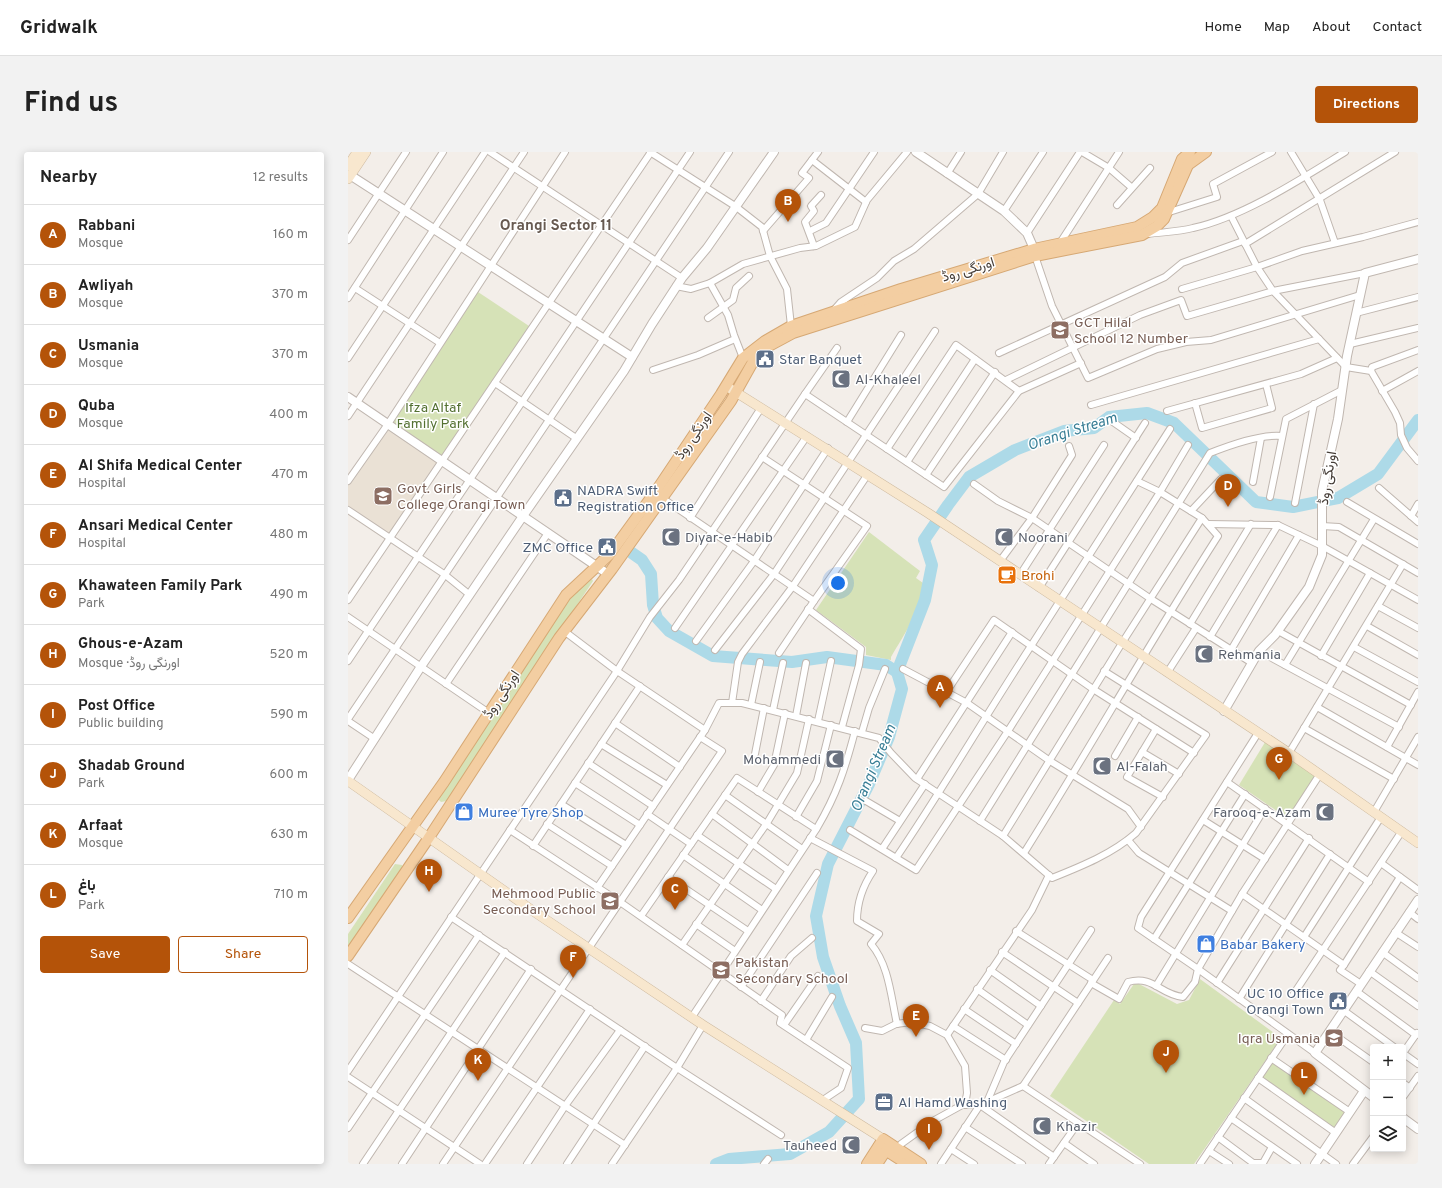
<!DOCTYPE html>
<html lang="en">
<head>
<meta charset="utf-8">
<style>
	:root { --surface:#fff; --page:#f2f2f2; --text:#222; --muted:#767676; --line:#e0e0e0; --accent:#b45309 }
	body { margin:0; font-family:Overpass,Vazirmatn,sans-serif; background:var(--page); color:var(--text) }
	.controls { position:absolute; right:12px; bottom:12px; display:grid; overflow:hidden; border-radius:4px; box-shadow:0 2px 10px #0003 }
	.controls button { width:36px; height:36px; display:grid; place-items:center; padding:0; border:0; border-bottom:1px solid var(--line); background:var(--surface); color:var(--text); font:20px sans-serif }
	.you { position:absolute; left:490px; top:431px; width:14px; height:14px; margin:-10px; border:3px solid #fff; border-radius:50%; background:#1a73e8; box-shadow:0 0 0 6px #1a73e833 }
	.badge { display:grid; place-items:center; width:26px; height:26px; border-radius:50%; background:var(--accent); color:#fff; font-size:13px; font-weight:700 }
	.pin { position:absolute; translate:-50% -33px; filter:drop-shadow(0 1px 2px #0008) }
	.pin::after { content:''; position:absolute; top:21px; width:14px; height:12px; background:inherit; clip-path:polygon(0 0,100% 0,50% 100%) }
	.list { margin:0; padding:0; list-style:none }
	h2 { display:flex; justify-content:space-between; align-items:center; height:52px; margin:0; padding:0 16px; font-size:17px }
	h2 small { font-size:13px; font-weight:400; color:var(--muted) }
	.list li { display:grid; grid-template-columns:26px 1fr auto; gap:12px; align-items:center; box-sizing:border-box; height:60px; padding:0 16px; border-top:1px solid var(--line) }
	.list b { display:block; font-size:15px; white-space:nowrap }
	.list p { margin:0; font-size:13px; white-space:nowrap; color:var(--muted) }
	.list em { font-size:13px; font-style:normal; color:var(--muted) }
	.actions { display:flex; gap:8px; padding:12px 16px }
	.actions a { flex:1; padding:9px 0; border:1px solid var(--accent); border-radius:4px; text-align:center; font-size:14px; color:var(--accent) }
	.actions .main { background:var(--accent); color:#fff }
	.icon { flex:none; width:22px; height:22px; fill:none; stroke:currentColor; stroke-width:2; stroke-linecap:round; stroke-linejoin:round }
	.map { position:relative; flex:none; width:1070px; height:1012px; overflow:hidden; border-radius:4px }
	header { display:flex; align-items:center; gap:24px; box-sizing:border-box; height:56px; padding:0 20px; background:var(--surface); border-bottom:1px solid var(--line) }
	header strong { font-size:19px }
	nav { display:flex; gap:22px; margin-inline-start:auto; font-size:14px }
	.intro { display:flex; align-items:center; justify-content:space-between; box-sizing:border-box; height:96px; padding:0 24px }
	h1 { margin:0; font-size:28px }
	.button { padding:10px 18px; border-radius:4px; background:var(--accent); color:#fff; font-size:14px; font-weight:700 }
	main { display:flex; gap:24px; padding:0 24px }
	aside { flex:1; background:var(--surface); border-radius:4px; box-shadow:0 2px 10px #0003 }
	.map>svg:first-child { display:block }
</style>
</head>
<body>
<header>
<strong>Gridwalk</strong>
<nav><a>Home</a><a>Map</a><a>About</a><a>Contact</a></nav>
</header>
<div class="intro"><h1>Find us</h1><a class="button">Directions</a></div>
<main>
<aside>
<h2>Nearby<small>12 results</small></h2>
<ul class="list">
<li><span class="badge">A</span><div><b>Rabbani</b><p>Mosque</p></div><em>160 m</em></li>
<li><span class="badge">B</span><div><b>Awliyah</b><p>Mosque</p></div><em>370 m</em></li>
<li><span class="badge">C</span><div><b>Usmania</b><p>Mosque</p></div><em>370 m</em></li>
<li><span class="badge">D</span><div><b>Quba</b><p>Mosque</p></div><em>400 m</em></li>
<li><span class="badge">E</span><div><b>Al Shifa Medical Center</b><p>Hospital</p></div><em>470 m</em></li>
<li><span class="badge">F</span><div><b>Ansari Medical Center</b><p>Hospital</p></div><em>480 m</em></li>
<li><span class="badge">G</span><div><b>Khawateen Family Park</b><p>Park</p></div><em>490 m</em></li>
<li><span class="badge">H</span><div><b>Ghous-e-Azam</b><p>Mosque · اورنگی روڈ</p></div><em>520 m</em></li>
<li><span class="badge">I</span><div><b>Post Office</b><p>Public building</p></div><em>590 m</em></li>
<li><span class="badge">J</span><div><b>Shadab Ground</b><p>Park</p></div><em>600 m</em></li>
<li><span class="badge">K</span><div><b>Arfaat</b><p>Mosque</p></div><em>630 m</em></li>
<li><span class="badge">L</span><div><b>باغ</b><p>Park</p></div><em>710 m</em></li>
</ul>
<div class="actions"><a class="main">Save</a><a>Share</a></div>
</aside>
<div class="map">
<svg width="1070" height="1012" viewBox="0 0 1070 1012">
	<rect width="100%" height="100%" fill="#f3eee9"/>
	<polygon fill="#eae1d5" points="40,272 94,309 41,387 0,358 0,329"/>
	<g fill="#d6e2b7">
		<polygon points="127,138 184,176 94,309 40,272"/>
		<path d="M521,380L572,419L568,426L575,431C573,459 557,481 543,505V508L518,503V495L468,458Z"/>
		<polygon points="244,427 245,429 99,649 93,650 91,648 92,644 224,444"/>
		<polygon points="919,587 972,622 942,668 891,633"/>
		<polygon points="47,712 54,713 55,716 0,798 0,782"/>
		<polygon points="852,827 933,886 846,1012 801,1012 702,944 766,848 772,852 786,832 791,832 829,852 841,848"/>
		<polygon points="923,906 1002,960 988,981 910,926"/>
	</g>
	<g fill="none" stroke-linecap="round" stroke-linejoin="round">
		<g stroke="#addae8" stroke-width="12">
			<polyline points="284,401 294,408 303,422 305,453 309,466 321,479 365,504 444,510 479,505 538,513 549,520"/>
			<polyline points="368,1012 381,1007 442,1002 481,980 511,947 508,891 492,854 475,805 468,764 480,712 521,632 541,585 554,537 549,520 577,448 584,413 576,388 600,353 621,325 667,298 716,279 746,276 761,265 799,261 826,271 908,350 945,355 990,346 1030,322 1070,268"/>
		</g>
		<defs>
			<g id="minor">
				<polyline points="142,0 334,126"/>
				<polyline points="302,0 387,54 414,75 422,104 439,137 443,174"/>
				<polyline points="734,0 761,16 783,35"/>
				<polyline points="943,0 972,48 987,91"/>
				<polyline points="464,8 518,50"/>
				<polyline points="599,22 613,0"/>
				<polyline points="769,53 802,16"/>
				<polyline points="656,59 695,0"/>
				<polyline points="818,61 869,45 865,32 924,0"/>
				<polyline points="883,64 909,115 925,139 998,215 1023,219 1047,260 1052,271 1053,283 1059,296 1070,309"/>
				<polyline points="415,79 461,26 454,21 470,0"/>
				<polyline points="462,79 478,71 526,0"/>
				<polyline points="679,81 732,0"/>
				<path d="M800,82C814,80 830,80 845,76C895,65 953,27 997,0"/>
				<polyline points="0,88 58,0"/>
				<polyline points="712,91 771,0"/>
				<polyline points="897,92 1047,0"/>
				<polyline points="466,94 457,70 466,59 463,54 473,43"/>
				<polyline points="686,101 704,154 740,226 809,197 838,190 863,188 1012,143"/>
				<polyline points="362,131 380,163 386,183 395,206"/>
				<polyline points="328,134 343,137 362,131 395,112 452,96 468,94 507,75 519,48 559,0"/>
				<polyline points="7,136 92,191"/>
				<polyline points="834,137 909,115 954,99 1015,85 1070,70"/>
				<polyline points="0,146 95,0"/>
				<polyline points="486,158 493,150 529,126 546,109 566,97 630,42 655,0"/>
				<polyline points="1008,161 1070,145"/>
				<polyline points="360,166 385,148 388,136 401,124"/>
				<polyline points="1002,192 1070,176"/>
				<polyline points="651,201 817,125 834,111 895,89"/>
				<polyline points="0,206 137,0"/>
				<polyline points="305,218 350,203 387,187"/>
				<polyline points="1023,219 1024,215 1070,198"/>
				<polyline points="658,228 792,163 833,148 839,164 925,139 1017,121"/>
				<polyline points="147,231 228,286"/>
				<polyline points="1034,239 1070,219"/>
				<polyline points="457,242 489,196"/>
				<polyline points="847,251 854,276 924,256 918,232"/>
				<polyline points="743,253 971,187"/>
				<polyline points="819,259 953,222 989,206"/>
				<polyline points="0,264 176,0"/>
				<polyline points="499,270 553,183"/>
				<polyline points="765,270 788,286"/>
				<polyline points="539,297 608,193 671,239"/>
				<polyline points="559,310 627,207"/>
				<polyline points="578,323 647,220"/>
				<polyline points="0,329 40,272 217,0"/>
				<polyline points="905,330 913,286"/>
				<polyline points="626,332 650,349 684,366 803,447 904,511"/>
				<polyline points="1031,336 1070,370"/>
				<polyline points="922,345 938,267 994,238"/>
				<polyline points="314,346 466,449 519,374 414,305"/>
				<polyline points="999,350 1070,392"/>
				<polyline points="947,351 966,252"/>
				<polyline points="0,358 96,422 122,443"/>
				<polyline points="843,359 873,327"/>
				<polyline points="1063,364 1070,352"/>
				<polyline points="342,366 413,256"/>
				<polyline points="860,372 930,373 974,394 1070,448"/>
				<polyline points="974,374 991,375 1070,421"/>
				<polyline points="652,409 684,366 724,303 721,294"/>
				<polyline points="672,423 756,293"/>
				<polyline points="691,436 797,271"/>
				<polyline points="0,448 303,0"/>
				<polyline points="1030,454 1070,476"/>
				<polyline points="460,457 513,497 511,513 494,575"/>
				<polyline points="0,465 141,561"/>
				<polyline points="842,472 903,372"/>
				<polyline points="1019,474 1070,503"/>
				<polyline points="327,476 459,284"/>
				<polyline points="216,479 269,519 357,578"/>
				<polyline points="930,479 1063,553"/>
				<polyline points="862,485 930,373"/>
				<polyline points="348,489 406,409 480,296"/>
				<polyline points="1006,495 1070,530"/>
				<polyline points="367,498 426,422 587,179"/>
				<polyline points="883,498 951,383"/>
				<polyline points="911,499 1051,575"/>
				<polyline points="431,501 466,449"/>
				<polyline points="973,504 1022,421"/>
				<polyline points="0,509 342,0"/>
				<polyline points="937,513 1026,367"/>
				<polyline points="555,517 619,551 702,609 780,657 793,675"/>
				<polyline points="819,521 848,476"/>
				<polyline points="98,532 200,381"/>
				<polyline points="599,539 646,468 745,537 846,601"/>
				<polyline points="384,551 390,510 394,502 445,434 520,322"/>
				<polyline points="403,553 412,510"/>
				<polyline points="969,555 1070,613"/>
				<polyline points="425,558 435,511"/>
				<polyline points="448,564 458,511"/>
				<polyline points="0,567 381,0"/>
				<polyline points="0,569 27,587"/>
				<polyline points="470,569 483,509"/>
				<polyline points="267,571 332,615"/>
				<polyline points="956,576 1046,627"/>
				<polyline points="808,577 779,625 815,645"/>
				<polyline points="514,580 521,556 537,517"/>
				<polyline points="910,581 793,765 790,776 850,817 967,901"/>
				<polyline points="253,592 319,633"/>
				<polyline points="1039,595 1070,540"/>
				<polyline points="794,600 831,622"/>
				<polyline points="941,601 1055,412"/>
				<polyline points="407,602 416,556"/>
				<polyline points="767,604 790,565"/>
				<polyline points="240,611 305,654"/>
				<polyline points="569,627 664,480"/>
				<polyline points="879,630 1021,730"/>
				<polyline points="227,631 292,673"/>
				<polyline points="410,640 426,613 437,561"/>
				<polyline points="377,643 454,697"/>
				<polyline points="518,649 552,669"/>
				<polyline points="213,652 278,693"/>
				<polyline points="1026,660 1070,585"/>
				<polyline points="299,662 343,692"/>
				<polyline points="364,662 440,718"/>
				<polyline points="448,665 469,629 483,573"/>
				<polyline points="855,668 917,707"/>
				<path d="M632,669L862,301C882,293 913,282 934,284"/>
				<polyline points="199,672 264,714"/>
				<polyline points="162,678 272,750 434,863 432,871 500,916 493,936 475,948"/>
				<polyline points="502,678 568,718 660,579 812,340 840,293"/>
				<polyline points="349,683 428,737"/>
				<polyline points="655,684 774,491 854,366 812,340 789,329"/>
				<path d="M462,686L525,719C514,735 509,750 509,769L531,782L523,792C541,813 543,845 549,872"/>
				<polyline points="780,688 791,701 884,759"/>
				<polyline points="185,694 292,534"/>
				<polyline points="534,697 577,632"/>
				<path d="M676,701C742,596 803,488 870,384L854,366"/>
				<polyline points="335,703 414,758"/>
				<path d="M548,706C595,637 637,564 683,494C729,422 776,350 822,277"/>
				<polyline points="1033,711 1070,738"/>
				<polyline points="320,725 400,779"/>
				<path d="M249,736L357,578L371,551H394L531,586L543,601L567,626L655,684L704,726C734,714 764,702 788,681L858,583L756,519"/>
				<polyline points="894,742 996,813 992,818 1013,832"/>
				<polyline points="1061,760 1070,767"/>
				<polyline points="293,764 389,626 468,677"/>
				<polyline points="103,765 329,916 433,983"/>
				<polyline points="348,772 387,799"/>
				<polyline points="668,779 745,828"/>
				<polyline points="1047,780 1070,795"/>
				<polyline points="956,785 1033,665"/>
				<polyline points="806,787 897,642"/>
				<polyline points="334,793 419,671 449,621 461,567"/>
				<polyline points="654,800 730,851"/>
				<polyline points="1034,800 1070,826"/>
				<polyline points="0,812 277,993"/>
				<polyline points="996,813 1052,725"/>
				<polyline points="642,818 693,854"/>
				<polyline points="1021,819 1070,854"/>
				<path d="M743,831L771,847L780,830C806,823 812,843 835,845L847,830L850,817L894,742L972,622"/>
				<polyline points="869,831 961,686"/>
				<polyline points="808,834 917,656"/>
				<polyline points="393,835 469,721"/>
				<polyline points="629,837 680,873"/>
				<polyline points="1008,839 1068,883"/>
				<polyline points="945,843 1054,679"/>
				<polyline points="891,847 982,702"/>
				<polyline points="413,849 443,804 464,786"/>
				<polyline points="616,857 668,892"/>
				<polyline points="995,858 1046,895"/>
				<path d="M344,865L469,676C489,642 497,617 507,579"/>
				<polyline points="436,873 470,824"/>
				<polyline points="605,874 658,908"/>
				<polyline points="517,876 534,879 548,872 563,870 582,874 599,883 617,914 619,941 617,953"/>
				<polyline points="981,879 1025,910"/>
				<polyline points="599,883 684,758 701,723"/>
				<polyline points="458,888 484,845"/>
				<polyline points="1055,901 1069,881"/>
				<polyline points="1056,902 1070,912"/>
				<polyline points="923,906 1002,960"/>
				<polyline points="0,919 269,519 302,465 331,428 457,242 596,335 671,239 733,211"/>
				<polyline points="0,925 132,1012"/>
				<polyline points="910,926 988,981"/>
				<polyline points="1055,931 1062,936"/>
				<polyline points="675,934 760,806"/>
				<polyline points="1055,945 1070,924"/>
				<polyline points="896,946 988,1012"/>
				<polyline points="639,950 656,910 743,778"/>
				<polyline points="883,966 949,1012"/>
				<polyline points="617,975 674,1012"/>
				<polyline points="0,976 131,783"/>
				<polyline points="870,985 905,1011 915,1011 924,995"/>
				<polyline points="716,991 746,1012"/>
				<polyline points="550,997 553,992 585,969 614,953 632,953 675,934 792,1012"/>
				<polyline points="603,997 626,1012"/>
				<polyline points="861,999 881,1012"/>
				<polyline points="15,1012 157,800"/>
				<polyline points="54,1012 183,817"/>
				<polyline points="95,1012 374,599 352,585"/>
				<polyline points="137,1012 242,857"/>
				<polyline points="179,1012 217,954 272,878"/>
				<polyline points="219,1012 297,894"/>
				<polyline points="264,1012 329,916 355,873"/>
				<polyline points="416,1012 420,1007"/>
				<polyline points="593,1012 632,953 706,1005"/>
				<polyline points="701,1012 730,971"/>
				<polyline points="852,1012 940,882"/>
				<polyline points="1005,1012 1025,985"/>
			</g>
			<g id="tertiary">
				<polyline points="568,0 656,59 679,81 686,97"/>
				<polyline points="2,23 284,205"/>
				<polyline points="0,245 260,422"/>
				<polyline points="876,559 911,499 927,483 961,435 974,403 974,339 990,267 999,204 1017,121 1070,107"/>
				<polyline points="0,628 72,516 175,364 276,219 304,172 334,126 359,96 426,0"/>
				<polyline points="1025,945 967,901 1070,748"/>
				<polyline points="1055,966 1070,977"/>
				<polyline points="967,1012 1016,939"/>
			</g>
			<g id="secondary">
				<polyline points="0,14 9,0"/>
				<polyline points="0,27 18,0"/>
				<polyline points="378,234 580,361 944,603 1070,691"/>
				<polyline points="0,629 188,761 355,873 535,987"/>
			</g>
			<g id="primary">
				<polyline points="0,766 96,630 218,443 262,402 310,336 373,242 395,206 417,189 443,174 553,137 686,97 789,75 805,65 814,56 834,7 842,0"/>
				<polyline points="0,804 80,687 211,486 264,417 383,249 406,208 419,195 445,181 687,104 794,83 809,74 816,67 840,13 858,0"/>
				<polyline points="531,994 559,1012"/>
				<polyline points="519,1012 535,987 573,1012"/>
				<polyline points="529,1012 541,994"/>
			</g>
		</defs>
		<use href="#minor" stroke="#c0b7b0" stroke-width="8"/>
		<use href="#tertiary" stroke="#c0b7b0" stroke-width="10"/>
		<use href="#secondary" stroke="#cdb99e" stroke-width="10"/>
		<use href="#primary" stroke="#d6a874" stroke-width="12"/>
		<use href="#minor" stroke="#fff" stroke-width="6"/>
		<use href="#tertiary" stroke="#fff" stroke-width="8"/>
		<use href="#secondary" stroke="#f8e7ce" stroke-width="9"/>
		<use href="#primary" stroke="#f3cea2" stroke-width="10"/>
	</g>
	<defs>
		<symbol id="school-square" viewBox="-11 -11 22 22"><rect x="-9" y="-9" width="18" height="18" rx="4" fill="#8d6e63" stroke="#fff"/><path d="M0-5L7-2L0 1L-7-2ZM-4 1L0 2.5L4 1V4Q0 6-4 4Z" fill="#fff"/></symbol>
		<symbol id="civic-square" viewBox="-11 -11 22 22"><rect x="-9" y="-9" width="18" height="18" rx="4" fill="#5c6f8a" stroke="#fff"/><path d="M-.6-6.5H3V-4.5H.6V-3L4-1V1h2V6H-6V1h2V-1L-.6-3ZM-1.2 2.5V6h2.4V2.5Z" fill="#fff"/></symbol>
		<symbol id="mosque-square" viewBox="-11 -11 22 22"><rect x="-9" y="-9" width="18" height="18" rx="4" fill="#6b7280" stroke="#fff"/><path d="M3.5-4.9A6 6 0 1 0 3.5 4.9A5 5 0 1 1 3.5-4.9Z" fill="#fff"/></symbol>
		<symbol id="cafe-square" viewBox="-11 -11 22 22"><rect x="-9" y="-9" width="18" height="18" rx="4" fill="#e8710a" stroke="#fff"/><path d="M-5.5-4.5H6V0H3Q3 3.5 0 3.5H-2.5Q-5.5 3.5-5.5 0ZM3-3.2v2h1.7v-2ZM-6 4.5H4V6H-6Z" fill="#fff"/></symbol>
		<symbol id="shop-square" viewBox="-11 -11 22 22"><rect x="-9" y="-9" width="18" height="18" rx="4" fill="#3f7fe0" stroke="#fff"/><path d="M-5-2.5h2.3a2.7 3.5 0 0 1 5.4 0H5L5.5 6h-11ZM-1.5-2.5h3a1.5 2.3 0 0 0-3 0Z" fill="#fff"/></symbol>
		<symbol id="office-square" viewBox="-11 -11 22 22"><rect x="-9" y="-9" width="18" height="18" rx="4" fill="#5c6f8a" stroke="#fff"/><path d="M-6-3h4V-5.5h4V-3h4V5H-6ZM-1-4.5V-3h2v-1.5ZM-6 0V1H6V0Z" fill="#fff"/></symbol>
	</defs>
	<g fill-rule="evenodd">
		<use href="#school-square" x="701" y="167" width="22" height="22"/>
		<use href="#civic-square" x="406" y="196" width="22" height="22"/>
		<use href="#mosque-square" x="482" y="216" width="22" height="22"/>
		<use href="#school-square" x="24" y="333" width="22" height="22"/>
		<use href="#civic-square" x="204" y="335" width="22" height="22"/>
		<use href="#mosque-square" x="312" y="374" width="22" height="22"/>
		<use href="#mosque-square" x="645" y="374" width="22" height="22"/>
		<use href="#civic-square" x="248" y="384" width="22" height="22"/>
		<use href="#cafe-square" x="648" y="412" width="22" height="22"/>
		<use href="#mosque-square" x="845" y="491" width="22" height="22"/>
		<use href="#mosque-square" x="476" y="596" width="22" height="22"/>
		<use href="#mosque-square" x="743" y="603" width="22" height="22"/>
		<use href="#shop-square" x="105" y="649" width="22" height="22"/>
		<use href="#mosque-square" x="966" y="649" width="22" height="22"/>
		<use href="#school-square" x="251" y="738" width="22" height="22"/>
		<use href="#shop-square" x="847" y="781" width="22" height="22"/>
		<use href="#school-square" x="362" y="807" width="22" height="22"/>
		<use href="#civic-square" x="979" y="838" width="22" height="22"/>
		<use href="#school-square" x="975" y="875" width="22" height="22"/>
		<use href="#office-square" x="525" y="939" width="22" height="22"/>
		<use href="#mosque-square" x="683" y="963" width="22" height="22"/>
		<use href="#mosque-square" x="492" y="982" width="22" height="22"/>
	</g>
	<g text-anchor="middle" stroke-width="3" stroke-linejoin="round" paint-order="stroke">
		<g font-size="14" fill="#463e38" stroke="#fff">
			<text transform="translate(620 117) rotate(-17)" y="5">اورنگی روڈ</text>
			<text transform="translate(345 283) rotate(-56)" y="5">اورنگی روڈ</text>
			<text transform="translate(979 326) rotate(-81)" y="5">اورنگی روڈ</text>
			<text transform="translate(153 542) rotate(-57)" y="5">اورنگی روڈ</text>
		</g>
		<g font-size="14" fill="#785e54" stroke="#fff" text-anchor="start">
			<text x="726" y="175">GCT Hilal<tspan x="726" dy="16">School 12 Number</tspan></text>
			<text x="49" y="341">Govt. Girls<tspan x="49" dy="16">College Orangi Town</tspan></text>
			<text x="248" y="746" text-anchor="end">Mehmood Public<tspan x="248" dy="16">Secondary School</tspan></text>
			<text x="387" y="815">Pakistan<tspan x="387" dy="16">Secondary School</tspan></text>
			<text x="972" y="891" text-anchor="end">Iqra Usmania</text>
		</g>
		<g font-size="14" fill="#4e5e75" stroke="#fff" text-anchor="start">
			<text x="431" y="212">Star Banquet</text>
			<text x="229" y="343">NADRA Swift<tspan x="229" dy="16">Registration Office</tspan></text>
			<text x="245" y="400" text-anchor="end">ZMC Office</text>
			<text x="976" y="846" text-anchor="end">UC 10 Office<tspan x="976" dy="16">Orangi Town</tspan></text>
			<text x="550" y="955">Al Hamd Washing</text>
		</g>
		<g font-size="14" fill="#5b616d" stroke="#fff" text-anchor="start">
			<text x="507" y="232">Al-Khaleel</text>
			<text x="337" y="390">Diyar-e-Habib</text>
			<text x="670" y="390">Noorani</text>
			<text x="870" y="507">Rehmania</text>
			<text x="473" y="612" text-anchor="end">Mohammedi</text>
			<text x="768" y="619">Al-Falah</text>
			<text x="963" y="665" text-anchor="end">Farooq-e-Azam</text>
			<text x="708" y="979">Khazir</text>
			<text x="489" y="998" text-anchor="end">Tauheed</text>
		</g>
		<g font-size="14" fill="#547132" stroke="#fff">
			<text x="85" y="260">Ifza Altaf<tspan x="85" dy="16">Family Park</tspan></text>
		</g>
		<g font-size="14" fill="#c56008" stroke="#fff" text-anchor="start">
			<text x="673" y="428">Brohi</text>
		</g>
		<g font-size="14" fill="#366cbe" stroke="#fff" text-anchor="start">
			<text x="130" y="665">Muree Tyre Shop</text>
			<text x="872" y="797">Babar Bakery</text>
		</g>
		<g font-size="15" font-weight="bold" fill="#675a51" stroke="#fff">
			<text x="208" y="78">Orangi Sector 11</text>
		</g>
		<g font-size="15" font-style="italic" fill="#3a7f96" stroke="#fff">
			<text transform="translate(724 279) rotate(-18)" y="5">Orangi Stream</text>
			<text transform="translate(525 616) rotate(-67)" y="5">Orangi Stream</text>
		</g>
	</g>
</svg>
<div class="controls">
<button>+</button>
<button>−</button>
<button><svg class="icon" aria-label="layers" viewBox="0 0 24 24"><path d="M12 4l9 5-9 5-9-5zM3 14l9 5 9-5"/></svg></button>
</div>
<div class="you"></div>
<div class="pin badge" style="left:592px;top:556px">A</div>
<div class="pin badge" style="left:440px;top:70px">B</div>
<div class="pin badge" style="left:327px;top:758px">C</div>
<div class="pin badge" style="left:880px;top:355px">D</div>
<div class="pin badge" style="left:568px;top:885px">E</div>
<div class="pin badge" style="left:225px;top:826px">F</div>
<div class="pin badge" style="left:931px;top:628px">G</div>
<div class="pin badge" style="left:81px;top:740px">H</div>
<div class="pin badge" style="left:581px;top:998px">I</div>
<div class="pin badge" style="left:818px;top:921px">J</div>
<div class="pin badge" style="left:130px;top:929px">K</div>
<div class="pin badge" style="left:956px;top:943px">L</div>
</div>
</main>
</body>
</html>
